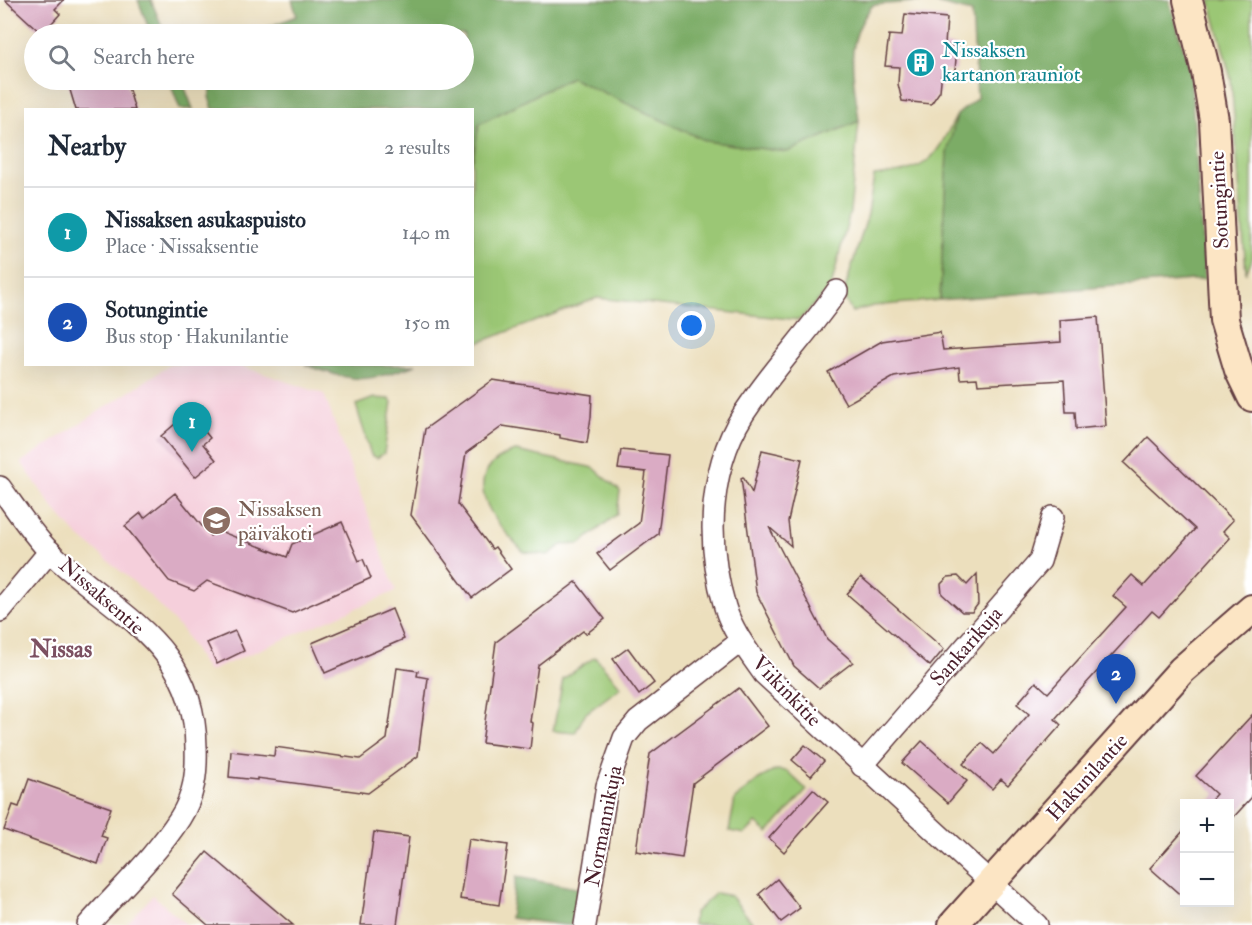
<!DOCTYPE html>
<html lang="en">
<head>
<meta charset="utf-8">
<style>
	:root { --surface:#fff; --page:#f6f6f7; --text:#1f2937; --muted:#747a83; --line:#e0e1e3; --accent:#d1495b }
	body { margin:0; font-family:"IM FELL Double Pica",serif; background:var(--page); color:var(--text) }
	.controls { position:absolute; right:18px; bottom:18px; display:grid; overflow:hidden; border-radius:0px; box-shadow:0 6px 24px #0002 }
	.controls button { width:54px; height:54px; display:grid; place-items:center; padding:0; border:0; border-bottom:2px solid var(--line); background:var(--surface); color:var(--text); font:30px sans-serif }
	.you { position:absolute; left:692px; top:326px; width:21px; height:21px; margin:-15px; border:4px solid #fff; border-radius:50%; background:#1a73e8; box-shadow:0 0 0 9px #1a73e833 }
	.badge { display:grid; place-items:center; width:39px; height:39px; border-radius:50%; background:var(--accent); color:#fff; font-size:20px; font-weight:700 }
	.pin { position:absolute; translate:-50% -50px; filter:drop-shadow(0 2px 3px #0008) }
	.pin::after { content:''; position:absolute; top:32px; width:21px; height:18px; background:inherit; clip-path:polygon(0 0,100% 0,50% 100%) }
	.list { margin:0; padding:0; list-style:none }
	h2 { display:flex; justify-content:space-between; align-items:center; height:78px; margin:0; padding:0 24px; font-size:26px }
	h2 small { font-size:20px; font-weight:400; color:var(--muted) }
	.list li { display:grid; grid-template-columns:39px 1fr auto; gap:18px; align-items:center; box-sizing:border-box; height:90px; padding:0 24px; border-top:2px solid var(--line) }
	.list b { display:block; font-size:22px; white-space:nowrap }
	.list p { margin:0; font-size:20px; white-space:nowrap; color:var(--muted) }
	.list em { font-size:20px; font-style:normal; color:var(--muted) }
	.icon { flex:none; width:33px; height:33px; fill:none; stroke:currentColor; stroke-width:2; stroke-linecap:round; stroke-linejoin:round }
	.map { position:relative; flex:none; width:1252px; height:925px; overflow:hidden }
	.search { position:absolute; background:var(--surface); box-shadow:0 6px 24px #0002; left:24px; top:24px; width:450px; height:66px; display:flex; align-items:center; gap:15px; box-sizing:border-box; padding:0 21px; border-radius:33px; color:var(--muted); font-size:22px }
	.panel { position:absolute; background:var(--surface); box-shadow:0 6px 24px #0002; left:24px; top:108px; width:450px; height:258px; border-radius:0px }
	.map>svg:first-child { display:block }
</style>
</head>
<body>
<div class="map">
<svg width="1252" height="925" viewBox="0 0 1252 925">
	<rect width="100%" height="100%" fill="#fff"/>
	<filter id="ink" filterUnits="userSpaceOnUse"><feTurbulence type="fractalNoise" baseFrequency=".0167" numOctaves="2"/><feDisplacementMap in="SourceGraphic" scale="12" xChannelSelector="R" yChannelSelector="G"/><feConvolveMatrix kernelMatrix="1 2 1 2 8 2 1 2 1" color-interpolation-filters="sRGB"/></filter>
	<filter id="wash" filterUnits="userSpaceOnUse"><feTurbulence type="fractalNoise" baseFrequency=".008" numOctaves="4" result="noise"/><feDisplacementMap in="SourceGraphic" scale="24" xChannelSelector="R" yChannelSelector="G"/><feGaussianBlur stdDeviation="1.35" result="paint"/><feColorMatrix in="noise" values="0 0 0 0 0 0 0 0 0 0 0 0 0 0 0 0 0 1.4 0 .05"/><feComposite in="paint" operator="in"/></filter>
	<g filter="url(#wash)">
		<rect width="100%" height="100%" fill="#ecdfbd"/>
		<g fill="#f5cfdb">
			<polygon points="170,365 238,365 324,394 396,591 208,672 182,630 148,594 76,534 53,508 21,462"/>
			<polygon points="153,895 187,925 126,925"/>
		</g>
		<g fill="#9bc774" stroke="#727350" stroke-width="1.5">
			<polygon points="1210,0 1252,0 1252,260 1246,272 1231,79"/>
			<polygon points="571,77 706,141 787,152 859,121 850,212 831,287 799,320 597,298 475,344 473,338 472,160 479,124"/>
			<path d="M957,115L947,153L940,300L873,306L852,312L843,295L868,214L874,176C930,169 931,164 957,115Z"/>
			<polygon points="374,398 389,399 392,402 384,453 377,458 371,455 356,405"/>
			<path d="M516,451L594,468L620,491L617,514L580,544L562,545L548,555L524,552C504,532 465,492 492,464C500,457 506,453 516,451Z"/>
			<polygon points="595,657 621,687 585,714 575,733 553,731 563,679"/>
			<polygon points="776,770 787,771 807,790 768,833 756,823 745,834 729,831 735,799 759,779"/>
			<polygon points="716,893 731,896 752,922 748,925 693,925 694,913"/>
		</g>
		<g fill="#7cac66" stroke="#636648" stroke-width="1.5">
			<polygon points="138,0 151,0 165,34 151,34"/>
			<path d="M292,0H1169L1190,70L1205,279L940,300L947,153L957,115L977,98L972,12L927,1L873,5C842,43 854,76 859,121L787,152L706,141L571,77L479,124L473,160L472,110L213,109L209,97L215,80H464V34H250L297,16Z"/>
			<polygon points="169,80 182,80 193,109 180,109"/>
			<path d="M305,365H416C362,383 359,383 305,365Z"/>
			<polygon points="516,877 583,889 578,919 571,925 564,925 510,918"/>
		</g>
		<g id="blocks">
			<g fill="#daabc4">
				<polygon points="5,0 64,0 55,9 60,14 42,34"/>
				<polygon points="905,14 947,18 945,45 957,46 955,71 942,70 940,91 931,104 902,101 898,84 899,67 885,66 889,35 902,36"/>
				<polygon points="67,80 126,80 135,110 76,110"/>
				<polygon points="1098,317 1106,426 1076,429 1075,412 1066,412 1064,380 978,385 977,378 960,379 959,367 894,377 846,404 828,372 882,341 940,332 943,350 1061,342 1060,320"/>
				<polygon points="493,380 592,395 591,417 587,443 560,438 560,435 503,426 466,453 458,504 492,549 495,547 511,569 472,598 411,515 425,429"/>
				<polygon points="189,412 210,438 203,444 216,460 195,477 161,436"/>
				<polygon points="1148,437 1233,520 1223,531 1230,538 1159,617 1152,611 1084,686 1055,719 1061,725 1008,785 1001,779 992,789 963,764 982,743 994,754 1029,714 1017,704 1036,682 1048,693 1126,607 1113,596 1132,575 1144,586 1195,529 1124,463"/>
				<polygon points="621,450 668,455 658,534 610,570 597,554 639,523 646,472 618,469"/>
				<polygon points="762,450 802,459 788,521 791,546 769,527 827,639 853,662 819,688 794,666 756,592 741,478 743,477 752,493"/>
				<polygon points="175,493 210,536 217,530 287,557 292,544 342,522 359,561 363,559 371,578 292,613 207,581 194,591 169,581 125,526 141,513 144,518"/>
				<polygon points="977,574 978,604 972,612 962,612 942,594 941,584 948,577 958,576 967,585"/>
				<polygon points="861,577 944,649 930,666 847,594"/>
				<polygon points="576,582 605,619 586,634 583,631 538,665 530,722 533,723 530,749 482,743 496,642"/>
				<polygon points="392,609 404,639 325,673 312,643"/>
				<polygon points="235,631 244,651 217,664 207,643"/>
				<polygon points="628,648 654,683 639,695 613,659"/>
				<polygon points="397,668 418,671 417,676 428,678 418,756 368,793 257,778 257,780 229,777 231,751 274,756 275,747 360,759 387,739"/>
				<polygon points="739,688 768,726 693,783 682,858 636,851 650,754"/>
				<polygon points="1252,715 1252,797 1230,821 1230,804 1207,804 1216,794 1196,776"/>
				<polygon points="922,741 967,781 948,803 902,763"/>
				<polygon points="805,745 824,761 811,776 792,760"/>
				<polygon points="29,779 111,808 101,836 107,838 98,864 4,830 13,805 19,807"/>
				<polygon points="813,789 828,802 784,852 769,838"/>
				<polygon points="1185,829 1185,899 1150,868"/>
				<polygon points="374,832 409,837 397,925 361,925"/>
				<polygon points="469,839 508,845 499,905 460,899"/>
				<polygon points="207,852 293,925 208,925 172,894"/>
				<polygon points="777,879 800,908 781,922 759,894"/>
			</g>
		</g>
	</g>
	<g filter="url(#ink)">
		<use href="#blocks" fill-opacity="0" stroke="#623c41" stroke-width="1.5"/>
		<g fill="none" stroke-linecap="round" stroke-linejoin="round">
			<defs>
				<g id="street">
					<path d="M837,291C810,330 778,364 751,403C708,461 705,540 725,607C732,631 750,654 764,674L1037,925"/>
					<path d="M0,487C16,509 31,533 50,552C114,615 195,641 196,748C197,773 194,796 180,818C155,857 119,890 88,925"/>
					<polyline points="0,611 50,551"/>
					<polyline points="862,766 1040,561 1053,517"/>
					<polyline points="585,925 607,786 624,738 638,721 741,641"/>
				</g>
				<g id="secondary">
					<polyline points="1188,0 1206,72 1214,120 1224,320 1239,370 1252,397"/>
					<polyline points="953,925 1182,670 1252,609"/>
				</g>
			</defs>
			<use href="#street" stroke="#623c41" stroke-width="24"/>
			<use href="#secondary" stroke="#623c41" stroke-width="32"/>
			<use href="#street" stroke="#fff" stroke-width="21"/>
			<use href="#secondary" stroke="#fce5c4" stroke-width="28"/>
		</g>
	</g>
	<defs>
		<symbol id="building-disc" viewBox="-11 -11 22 22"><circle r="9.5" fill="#0f9aa8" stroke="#fff"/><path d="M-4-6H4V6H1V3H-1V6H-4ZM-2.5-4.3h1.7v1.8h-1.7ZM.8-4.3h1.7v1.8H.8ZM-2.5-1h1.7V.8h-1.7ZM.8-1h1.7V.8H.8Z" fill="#fff"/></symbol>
		<symbol id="school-disc" viewBox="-11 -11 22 22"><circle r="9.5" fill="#8d6e63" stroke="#fff"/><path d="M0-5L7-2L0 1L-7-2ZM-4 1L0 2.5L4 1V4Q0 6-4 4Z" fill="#fff"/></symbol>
	</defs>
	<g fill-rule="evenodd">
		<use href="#building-disc" x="904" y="46" width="33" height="33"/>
		<use href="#school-disc" x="200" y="504" width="33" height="33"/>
	</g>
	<g text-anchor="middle" stroke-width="4.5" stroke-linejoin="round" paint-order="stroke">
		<g font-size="21" fill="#0d838f" stroke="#fff" text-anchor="start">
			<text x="942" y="57">Nissaksen<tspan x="942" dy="24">kartanon rauniot</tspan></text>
		</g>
		<g font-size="21" fill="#4a1f2b" stroke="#fff">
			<text transform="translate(1219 200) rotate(-93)" y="7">Sotungintie</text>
			<text transform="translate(102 596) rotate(41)" y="7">Nissaksentie</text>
			<text transform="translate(966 646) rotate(-49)" y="7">Sankarikuja</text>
			<text transform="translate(787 691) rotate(46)" y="7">Viikinkitie</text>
			<text transform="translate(1087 777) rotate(-48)" y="7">Hakunilantie</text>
			<text transform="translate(603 826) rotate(-79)" y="7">Normannikuja</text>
		</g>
		<g font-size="21" fill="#785e54" stroke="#fff" text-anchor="start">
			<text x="238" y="516">Nissaksen<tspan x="238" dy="24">päiväkoti</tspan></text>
		</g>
		<g font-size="24" font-weight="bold" fill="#7c5061" stroke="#fff">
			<text x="61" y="657">Nissas</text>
		</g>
	</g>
</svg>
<div class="controls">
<button>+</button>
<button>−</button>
</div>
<div class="you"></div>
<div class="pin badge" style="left:192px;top:452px;background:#0f9aa8">1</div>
<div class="pin badge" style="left:1116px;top:704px;background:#1a4fb4">2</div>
<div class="search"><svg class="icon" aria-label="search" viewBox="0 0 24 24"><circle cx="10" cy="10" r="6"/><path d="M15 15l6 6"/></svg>Search here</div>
<section class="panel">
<h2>Nearby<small>2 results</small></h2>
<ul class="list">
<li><span class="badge" style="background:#0f9aa8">1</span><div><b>Nissaksen asukaspuisto</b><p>Place · Nissaksentie</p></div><em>140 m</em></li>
<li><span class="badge" style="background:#1a4fb4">2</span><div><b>Sotungintie</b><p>Bus stop · Hakunilantie</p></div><em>150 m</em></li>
</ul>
</section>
</div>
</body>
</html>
